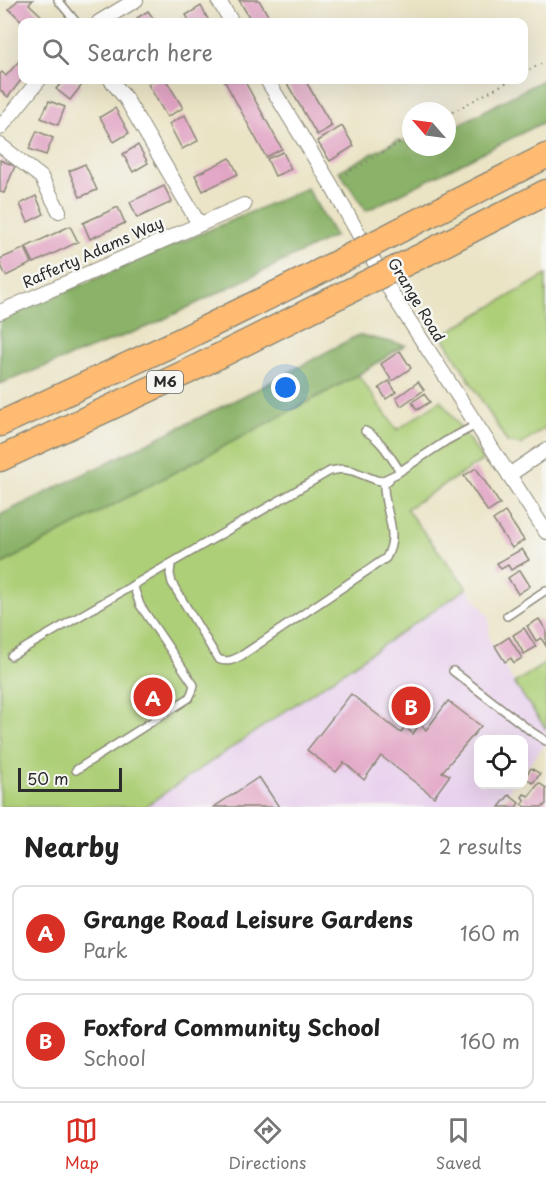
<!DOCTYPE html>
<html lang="en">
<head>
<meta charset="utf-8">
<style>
	:root { --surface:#fff; --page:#f6f6f6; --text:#222; --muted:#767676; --line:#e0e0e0; --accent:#d93025 }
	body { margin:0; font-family:"Playpen Sans",sans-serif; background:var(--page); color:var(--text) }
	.controls { position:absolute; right:18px; bottom:18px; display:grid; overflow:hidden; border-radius:12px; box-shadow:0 6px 24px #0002 }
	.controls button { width:54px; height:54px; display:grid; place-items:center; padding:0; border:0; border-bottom:2px solid var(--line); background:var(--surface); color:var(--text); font:30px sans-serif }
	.compass { position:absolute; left:402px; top:102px; width:54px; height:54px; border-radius:50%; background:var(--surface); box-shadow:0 6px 24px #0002; rotate:298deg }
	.scale { position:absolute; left:18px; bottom:15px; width:104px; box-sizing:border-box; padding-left:6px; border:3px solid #2b2b2b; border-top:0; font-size:16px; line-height:21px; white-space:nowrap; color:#2b2b2b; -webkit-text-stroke:4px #f6f6f2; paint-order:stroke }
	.you { position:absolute; left:286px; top:388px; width:21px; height:21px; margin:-15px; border:4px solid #fff; border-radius:50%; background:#1a73e8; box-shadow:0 0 0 9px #1a73e833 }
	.badge { display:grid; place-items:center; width:39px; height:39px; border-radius:50%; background:var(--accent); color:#fff; font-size:20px; font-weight:700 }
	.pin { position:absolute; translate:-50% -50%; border:3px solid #fff; box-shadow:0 2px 6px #0006 }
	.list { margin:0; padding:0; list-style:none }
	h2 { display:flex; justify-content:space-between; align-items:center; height:78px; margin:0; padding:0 24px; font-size:26px }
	h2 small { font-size:20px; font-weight:400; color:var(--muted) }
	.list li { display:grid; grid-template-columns:39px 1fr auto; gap:18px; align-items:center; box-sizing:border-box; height:96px; margin:0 12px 12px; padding:0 12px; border:2px solid var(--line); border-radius:12px }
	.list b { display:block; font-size:22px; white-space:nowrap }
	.list p { margin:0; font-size:20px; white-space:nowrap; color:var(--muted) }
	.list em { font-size:20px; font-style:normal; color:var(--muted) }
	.icon { flex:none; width:33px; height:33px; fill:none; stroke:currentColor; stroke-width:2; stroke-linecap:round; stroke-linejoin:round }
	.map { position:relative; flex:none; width:546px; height:807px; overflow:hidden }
	.search { position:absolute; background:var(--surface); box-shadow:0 6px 24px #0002; left:18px; right:18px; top:18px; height:66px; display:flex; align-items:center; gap:15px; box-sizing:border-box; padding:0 21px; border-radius:12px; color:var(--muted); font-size:22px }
	.sheet { height:294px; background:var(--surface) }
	nav { display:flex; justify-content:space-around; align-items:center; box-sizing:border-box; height:84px; border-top:2px solid var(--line); background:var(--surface); font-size:16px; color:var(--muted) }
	nav a { display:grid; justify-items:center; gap:3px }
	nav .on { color:var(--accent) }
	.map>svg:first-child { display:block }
</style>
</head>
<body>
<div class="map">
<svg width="546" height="807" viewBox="0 0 546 807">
	<rect width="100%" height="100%" fill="#f6f6f2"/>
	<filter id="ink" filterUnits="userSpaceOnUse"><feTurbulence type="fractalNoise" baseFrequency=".0167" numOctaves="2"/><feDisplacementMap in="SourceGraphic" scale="12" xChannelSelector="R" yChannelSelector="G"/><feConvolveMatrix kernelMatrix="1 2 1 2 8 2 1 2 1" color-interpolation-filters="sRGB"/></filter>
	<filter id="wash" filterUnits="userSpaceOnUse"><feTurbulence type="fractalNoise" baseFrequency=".008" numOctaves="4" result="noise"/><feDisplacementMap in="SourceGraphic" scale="24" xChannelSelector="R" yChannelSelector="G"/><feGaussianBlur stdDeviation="1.35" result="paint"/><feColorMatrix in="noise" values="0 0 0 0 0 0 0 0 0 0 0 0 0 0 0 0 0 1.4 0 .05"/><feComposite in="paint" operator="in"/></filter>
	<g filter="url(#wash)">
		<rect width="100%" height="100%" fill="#eae3c4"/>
		<polygon fill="#e9d2ee" points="467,588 489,617 489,640 514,683 546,729 546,743 524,771 524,740 478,740 478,784 513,785 495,807 144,807"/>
		<g fill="#adcf77" stroke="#6c7d51" stroke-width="1.5">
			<polygon points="546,275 546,427 521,445 507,442 442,335"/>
			<polygon points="358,375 397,430 441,400 483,460 406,509 467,588 144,807 0,807 0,565"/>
			<polygon points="546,663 546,729 514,683"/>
		</g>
		<g fill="#8ab268" stroke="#5a6e4a" stroke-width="1.5">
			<polygon points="546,78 546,121 366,211 339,171 398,140 411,143 411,147 447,147 447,131"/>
			<polygon points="307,188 335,236 152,325 0,384 0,320"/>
			<polygon points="358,335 405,345 358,375 0,565 0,515 264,386"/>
		</g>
		<g id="blocks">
			<g fill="#e1a2c3">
				<polygon points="18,0 33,0 29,4 48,22 23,22 9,9"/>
				<polygon points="239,0 259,0 272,22 252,22"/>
				<polygon points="201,6 209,21 206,22 190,22 186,15"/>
				<polygon points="148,11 156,22 140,22 137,18"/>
				<polygon points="19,61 22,63 22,79 8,97 0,90 0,74 2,72 6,76"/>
				<polygon points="64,80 75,80 82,85 70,100 56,89"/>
				<polygon points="155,80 166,80 183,108 167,117 148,84"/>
				<polygon points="224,80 244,80 282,149 266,157"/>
				<polygon points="285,80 305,80 332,126 317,135"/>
				<polygon points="49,101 65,107 58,125 41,118"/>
				<polygon points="115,108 129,133 114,142 100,117"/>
				<polygon points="185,115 198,141 182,149 169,124"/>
				<polygon points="342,126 354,146 330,161 317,141"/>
				<polygon points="37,131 53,138 46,155 29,149"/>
				<polygon points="138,145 148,163 133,172 123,154"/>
				<polygon points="283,152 291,169 275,176 267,159"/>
				<polygon points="230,158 238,174 203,191 195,175"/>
				<polygon points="0,160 15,166 4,193 0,192"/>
				<polygon points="85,164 97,190 80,197 69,171"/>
				<polygon points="164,186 172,202 137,218 130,202"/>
				<polygon points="36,196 44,214 28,222 20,204"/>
				<polygon points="118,207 125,223 90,239 83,223"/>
				<polygon points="70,226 78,242 34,263 26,247"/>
				<polygon points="25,248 32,263 6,276 0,263 0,259"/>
				<polygon points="400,351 411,368 392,381 381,364"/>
				<polygon points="389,381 396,392 386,399 379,388"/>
				<polygon points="418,382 424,390 401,406 396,398"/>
				<polygon points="424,394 430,402 417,410 412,402"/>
				<polygon points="476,468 500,504 488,512 464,476"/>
				<polygon points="505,512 524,540 512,548 493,520"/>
				<polygon points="522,549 529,560 511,570 508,565 501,569 497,563"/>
				<polygon points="520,570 530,586 518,594 508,578"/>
				<polygon points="539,619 546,630 546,646 541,638 536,641 527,626"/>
				<polygon points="524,628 536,647 524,654 513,635"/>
				<polygon points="509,637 522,658 514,663 511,658 505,662 495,646"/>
				<polygon points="351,694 401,733 405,726 413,734 420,723 426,730 448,701 481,726 442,772 450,775 434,797 381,756 364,780 344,762 336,772 307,750"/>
				<polygon points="531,768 540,774 533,783 525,777"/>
				<polygon points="259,777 279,807 214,807"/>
				<polygon points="539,783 546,788 546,804 543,807 526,807 522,804 525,801 522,797 524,794 529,796"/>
				<polygon points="509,795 519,803 516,807 499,807"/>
			</g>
		</g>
	</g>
	<g filter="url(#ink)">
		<use href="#blocks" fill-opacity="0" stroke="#8a8778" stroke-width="1.5"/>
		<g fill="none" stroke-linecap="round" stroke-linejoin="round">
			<defs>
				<g id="lane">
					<polyline points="58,0 76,22"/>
					<path d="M365,431C381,439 390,456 400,471"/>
					<path d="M171,564L170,574L172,583L218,659C227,663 233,660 241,656L386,558C401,532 383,511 384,484L389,480"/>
					<polyline points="507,616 546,590"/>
					<polyline points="11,656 330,471 342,469 353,471 376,480 381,481 396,474 446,441 476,425"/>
					<polyline points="453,671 532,732 546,741"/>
					<polyline points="76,770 189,698 192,692 194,685 140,605 133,585"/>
				</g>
				<g id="street">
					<polyline points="218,0 232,22"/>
					<polyline points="99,22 136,0"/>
					<polyline points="111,80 126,99 199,224"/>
					<polyline points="267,80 330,183 394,297 546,532"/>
					<polyline points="0,128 39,80"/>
					<polyline points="0,145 41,177 59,211"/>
					<polyline points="0,312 244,205"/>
					<polyline points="509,475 546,450"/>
				</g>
				<g id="highway">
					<polyline points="410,225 546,156"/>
					<polyline points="427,253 546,192"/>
					<polyline points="0,424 177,342 315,274"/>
					<polyline points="0,459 191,370 329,301"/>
				</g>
			</defs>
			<use href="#lane" stroke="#8a8778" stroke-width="10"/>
			<use href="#street" stroke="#8a8778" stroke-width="16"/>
			<use href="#highway" stroke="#8a8778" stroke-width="27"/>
			<g stroke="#8a8778" stroke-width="2" stroke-dasharray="1.5 4.5" stroke-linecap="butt">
				<polyline points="524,73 546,61"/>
				<polyline points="447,115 511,80"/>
				<polyline points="341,177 411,136"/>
			</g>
			<use href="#lane" stroke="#fff" stroke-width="7"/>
			<use href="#street" stroke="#fff" stroke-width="14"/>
			<use href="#highway" stroke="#ffbb71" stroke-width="24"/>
			<defs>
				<g id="highway-bridge">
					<polyline points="315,274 410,225"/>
					<polyline points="329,301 427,253"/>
				</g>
			</defs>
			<use href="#highway-bridge" stroke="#8a8778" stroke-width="27" stroke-linecap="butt"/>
			<use href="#highway-bridge" stroke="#ffbb71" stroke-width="24"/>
		</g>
	</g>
	<g text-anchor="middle" stroke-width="5" stroke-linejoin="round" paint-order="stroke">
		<rect fill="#f6f6f2" stroke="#686867" stroke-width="1.5" x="147" y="371" width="36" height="22" rx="4.5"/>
		<g font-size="14" font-weight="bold" fill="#2b2b2b">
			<text x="165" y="387">M6</text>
		</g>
		<g font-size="15" fill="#2b2b2b" stroke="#f6f6f2">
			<text transform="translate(93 253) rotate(-24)" y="5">Rafferty Adams Way</text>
			<text transform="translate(416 300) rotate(59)" y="5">Grange Road</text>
		</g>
	</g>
</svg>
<div class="controls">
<button><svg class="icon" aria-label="locate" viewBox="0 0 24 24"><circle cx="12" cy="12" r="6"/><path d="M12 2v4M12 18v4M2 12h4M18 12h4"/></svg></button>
</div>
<svg class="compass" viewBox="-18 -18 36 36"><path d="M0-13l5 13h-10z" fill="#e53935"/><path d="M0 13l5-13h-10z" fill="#767676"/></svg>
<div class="scale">50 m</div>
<div class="you"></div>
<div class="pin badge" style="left:153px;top:697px">A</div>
<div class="pin badge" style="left:411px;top:706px">B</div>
<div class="search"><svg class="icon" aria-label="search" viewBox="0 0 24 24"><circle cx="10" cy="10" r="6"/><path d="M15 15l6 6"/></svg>Search here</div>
</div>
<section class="sheet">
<h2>Nearby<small>2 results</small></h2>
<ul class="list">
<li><span class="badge">A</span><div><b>Grange Road Leisure Gardens</b><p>Park</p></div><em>160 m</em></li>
<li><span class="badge">B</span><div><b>Foxford Community School</b><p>School</p></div><em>160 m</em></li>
</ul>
</section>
<nav>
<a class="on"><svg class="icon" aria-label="map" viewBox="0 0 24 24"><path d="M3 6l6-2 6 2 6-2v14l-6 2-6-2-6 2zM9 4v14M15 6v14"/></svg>Map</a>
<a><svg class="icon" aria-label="directions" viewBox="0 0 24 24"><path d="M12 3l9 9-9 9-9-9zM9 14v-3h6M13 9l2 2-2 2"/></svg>Directions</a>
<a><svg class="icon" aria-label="saved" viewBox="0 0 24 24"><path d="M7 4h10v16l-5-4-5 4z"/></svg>Saved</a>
</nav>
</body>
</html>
